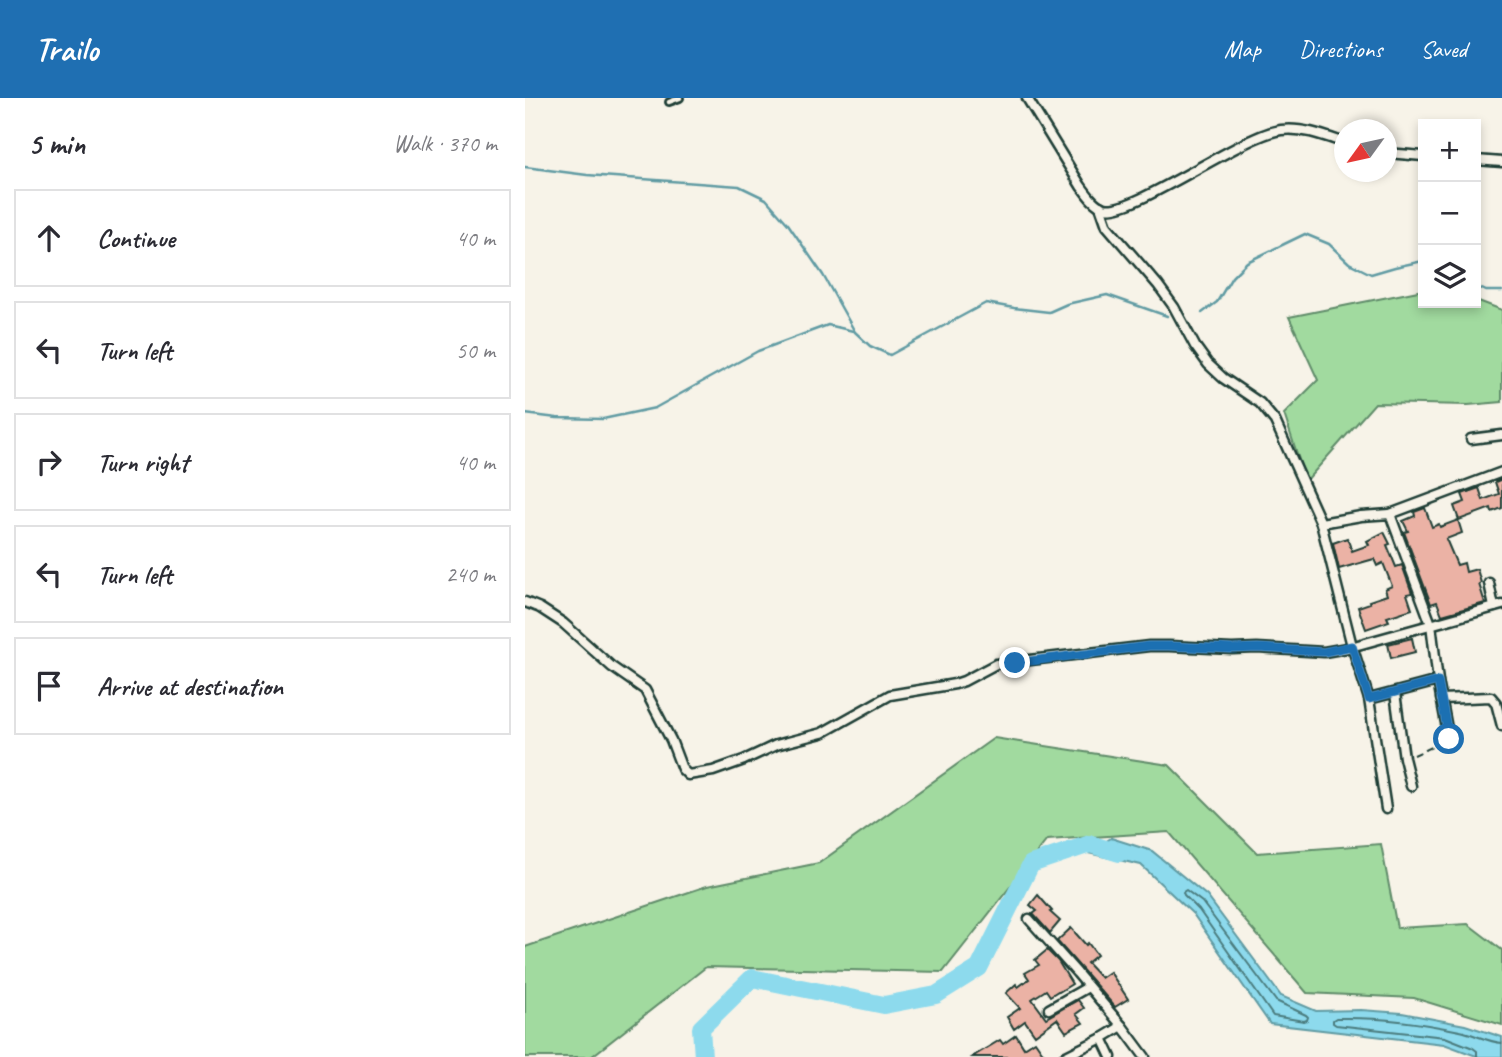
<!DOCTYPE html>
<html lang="en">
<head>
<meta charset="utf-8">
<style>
	:root { --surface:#fff; --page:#f7f7f7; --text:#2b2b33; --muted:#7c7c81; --line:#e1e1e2; --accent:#1f6fb2 }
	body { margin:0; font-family:Caveat,sans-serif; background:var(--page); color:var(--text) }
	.controls { position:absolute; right:21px; top:21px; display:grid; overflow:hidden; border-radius:0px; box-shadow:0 4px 10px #0003 }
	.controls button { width:63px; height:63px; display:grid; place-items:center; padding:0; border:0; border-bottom:2px solid var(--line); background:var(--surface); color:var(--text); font:35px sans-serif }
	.compass { position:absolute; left:809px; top:21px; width:63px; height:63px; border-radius:50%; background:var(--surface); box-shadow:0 4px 10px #0003; rotate:237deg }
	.stop { position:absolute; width:21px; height:21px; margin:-16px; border:5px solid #1f6fb2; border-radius:50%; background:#fff }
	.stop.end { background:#1f6fb2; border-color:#fff; box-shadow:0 2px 7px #0008 }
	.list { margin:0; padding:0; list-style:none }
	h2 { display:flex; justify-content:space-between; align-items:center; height:91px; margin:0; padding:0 28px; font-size:30px }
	h2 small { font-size:23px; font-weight:400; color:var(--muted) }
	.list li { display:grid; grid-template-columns:46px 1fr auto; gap:21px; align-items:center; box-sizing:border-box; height:98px; margin:0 14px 14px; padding:0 14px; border:2px solid var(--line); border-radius:0px }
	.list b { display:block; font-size:26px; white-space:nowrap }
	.list em { font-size:23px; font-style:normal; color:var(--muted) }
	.icon { flex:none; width:38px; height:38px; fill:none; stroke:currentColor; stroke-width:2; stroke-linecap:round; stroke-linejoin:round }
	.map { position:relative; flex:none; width:977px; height:959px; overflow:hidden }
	header { display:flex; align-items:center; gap:42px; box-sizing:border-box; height:98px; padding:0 35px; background:var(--accent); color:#fff }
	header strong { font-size:33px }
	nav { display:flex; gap:38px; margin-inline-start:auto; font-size:24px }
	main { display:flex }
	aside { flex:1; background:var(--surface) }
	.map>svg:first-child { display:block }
</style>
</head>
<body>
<header>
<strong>Trailo</strong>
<nav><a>Map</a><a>Directions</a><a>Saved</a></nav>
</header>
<main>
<aside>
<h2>5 min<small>Walk · 370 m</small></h2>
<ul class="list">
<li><svg class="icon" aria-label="ahead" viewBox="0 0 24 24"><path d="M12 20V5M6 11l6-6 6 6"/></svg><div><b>Continue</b></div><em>40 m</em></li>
<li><svg class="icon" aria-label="left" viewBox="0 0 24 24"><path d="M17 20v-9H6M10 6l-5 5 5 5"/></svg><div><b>Turn left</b></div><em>50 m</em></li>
<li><svg class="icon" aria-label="right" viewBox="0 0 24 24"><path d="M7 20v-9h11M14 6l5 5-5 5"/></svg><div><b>Turn right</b></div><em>40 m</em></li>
<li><svg class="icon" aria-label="left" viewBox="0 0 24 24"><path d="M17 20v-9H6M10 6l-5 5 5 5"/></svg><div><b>Turn left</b></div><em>240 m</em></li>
<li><svg class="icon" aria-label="arrive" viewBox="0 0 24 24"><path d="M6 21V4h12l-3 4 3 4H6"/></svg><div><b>Arrive at destination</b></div></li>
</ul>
</aside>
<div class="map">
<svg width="977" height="959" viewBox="0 0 977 959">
	<rect width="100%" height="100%" fill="#f7f3e8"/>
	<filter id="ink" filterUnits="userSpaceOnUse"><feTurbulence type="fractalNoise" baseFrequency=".0143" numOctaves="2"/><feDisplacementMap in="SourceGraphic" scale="14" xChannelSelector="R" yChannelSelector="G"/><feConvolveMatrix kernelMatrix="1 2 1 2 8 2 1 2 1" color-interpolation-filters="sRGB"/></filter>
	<g filter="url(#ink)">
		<g fill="#a1da9f" stroke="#608c6a" stroke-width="2">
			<polygon points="898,192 898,205 951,205 951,202 977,212 977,304 943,307 850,305 781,383 759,316 793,282 764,219"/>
			<polygon points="469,640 644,667 732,755 856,746 872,830 943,826 977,852 977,927 889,900 782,895 644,734 522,742 418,874 181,869 66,959 0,959 0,849 182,788 294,765"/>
		</g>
		<polygon fill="#8ddaed" stroke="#619ba3" stroke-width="2" points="586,740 627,753 682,798 756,898 791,913 836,912 877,915 940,927 977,939 977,959 954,959 919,946 745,926 668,816 616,767 563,755"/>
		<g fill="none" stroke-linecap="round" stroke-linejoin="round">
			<g stroke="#4b7c7e" stroke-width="2">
				<polygon points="661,792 677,804 751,903 781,917 783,919 782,922 779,923 748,918 674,812 659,797 658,794"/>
				<path d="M952,959V953L948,950L920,939L811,927L808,925V922L811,920C853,919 894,924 935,933C949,936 963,944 977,945"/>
			</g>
			<g stroke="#619ba3" stroke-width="2.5">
				<polyline points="0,69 62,77 214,88 241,101 263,126 298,177 330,234 345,248 365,257 461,205 489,210 524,214 542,206 582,197 642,218"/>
				<polyline points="951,188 961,193 977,193"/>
				<polyline points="677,215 692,204 707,179 722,164 780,136 804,146 824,165 846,176 870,169 898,163"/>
				<polyline points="0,316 32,320 78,321 130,310 233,253 303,227 328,233"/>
			</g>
			<polyline stroke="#8ddaed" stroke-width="18" points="178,959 176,930 227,880 359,907 411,897 454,870 506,766 565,746 594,755"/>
		</g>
		<g fill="#ebb2a5" stroke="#1f3d34" stroke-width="2">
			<polygon points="977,381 977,410 967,414 966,410 934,422 929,408 940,404 937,396 954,390 958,402 974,396 970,384"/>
			<polygon points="900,410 907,429 914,426 915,429 933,422 937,435 921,441 932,467 939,465 941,474 952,471 956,485 954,486 960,505 917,517 912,504 906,506 879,434 883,433 878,423 890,418 889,414"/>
			<polygon points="859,434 865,446 862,447 871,469 877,467 887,495 882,496 887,511 862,519 864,523 841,531 833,509 845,505 844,503 862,497 860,491 867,488 858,465 852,468 849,461 814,471 808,445 822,440 827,453 844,447 842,443"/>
			<polygon points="887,540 890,554 866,560 863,546"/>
			<polygon points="513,797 527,813 525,814 535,823 525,835 508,816 512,813 505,807"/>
			<polygon points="546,830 561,847 563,845 572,857 562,865 576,880 585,874 603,901 590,909 532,843"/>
			<polygon points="522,852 533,863 547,886 534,894 533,893 525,898 521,892 507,901 521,920 553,902 559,910 551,916 558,925 541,934 532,921 510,937 500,923 489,931 482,919 495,910 481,895 491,886 493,889 504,881 500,875 514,867 510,862"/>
			<polygon points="491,937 499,950 510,943 521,959 447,959 475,942 478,946"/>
		</g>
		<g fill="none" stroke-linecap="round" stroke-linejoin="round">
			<defs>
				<polyline id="service" points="144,4 155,0"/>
				<g id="minor">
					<path d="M502,0L556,88C562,96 569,107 579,110C607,118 716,37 756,32C777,29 800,38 820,45"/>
					<polyline points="862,55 898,58"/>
					<polyline points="951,62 977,64"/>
					<polyline points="575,108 582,128 633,187 649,209 670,248 683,266 698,280 735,305 750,323 796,425 827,548 844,601"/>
					<polyline points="946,341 977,337"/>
					<polyline points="865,416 977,374"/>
					<polyline points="796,425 836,418 865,416 906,526 913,583 844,601 861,711"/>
					<polyline points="964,485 969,509"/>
					<polyline points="0,504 15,510 38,525 87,569 120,592 146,642 157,671 163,677 188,673 219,662 251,647 297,635 365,597 430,586 439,583 471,566 624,548 644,548 707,551 732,550 799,554 822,550 977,507"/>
					<polyline points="913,583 924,641"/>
					<polyline points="870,595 879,660 886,688"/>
					<polyline points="916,601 966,599 971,605 977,628"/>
					<polyline points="504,821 552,875 597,928"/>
					<polyline points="524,911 563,889"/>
					<polyline points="577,940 586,959"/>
					<polyline points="539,959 577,940 597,928 620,959"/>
				</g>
			</defs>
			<use href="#service" stroke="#1f3d34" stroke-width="10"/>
			<use href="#minor" stroke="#1f3d34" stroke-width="13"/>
			<polyline stroke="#1f3d34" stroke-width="2" stroke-dasharray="7 5" stroke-linecap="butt" points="889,657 916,645"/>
			<use href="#service" stroke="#f7f3e8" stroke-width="4.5"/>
			<use href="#minor" stroke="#f7f3e8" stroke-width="8"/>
		</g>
	</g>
	<g fill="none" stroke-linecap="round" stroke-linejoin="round" filter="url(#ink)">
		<polyline stroke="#1f6fb2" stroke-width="9" points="490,565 624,548 644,548 707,551 733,550 799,554 827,548 844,601 913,583 924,641"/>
	</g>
</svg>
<div class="controls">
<button>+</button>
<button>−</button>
<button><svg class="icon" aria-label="layers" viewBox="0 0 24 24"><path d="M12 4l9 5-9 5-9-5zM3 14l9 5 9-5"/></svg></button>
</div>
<svg class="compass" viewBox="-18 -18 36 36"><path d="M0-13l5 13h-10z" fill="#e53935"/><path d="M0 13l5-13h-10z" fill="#7c7c81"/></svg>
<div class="stop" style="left:924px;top:641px"></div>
<div class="stop end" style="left:490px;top:565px"></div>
</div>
</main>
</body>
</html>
